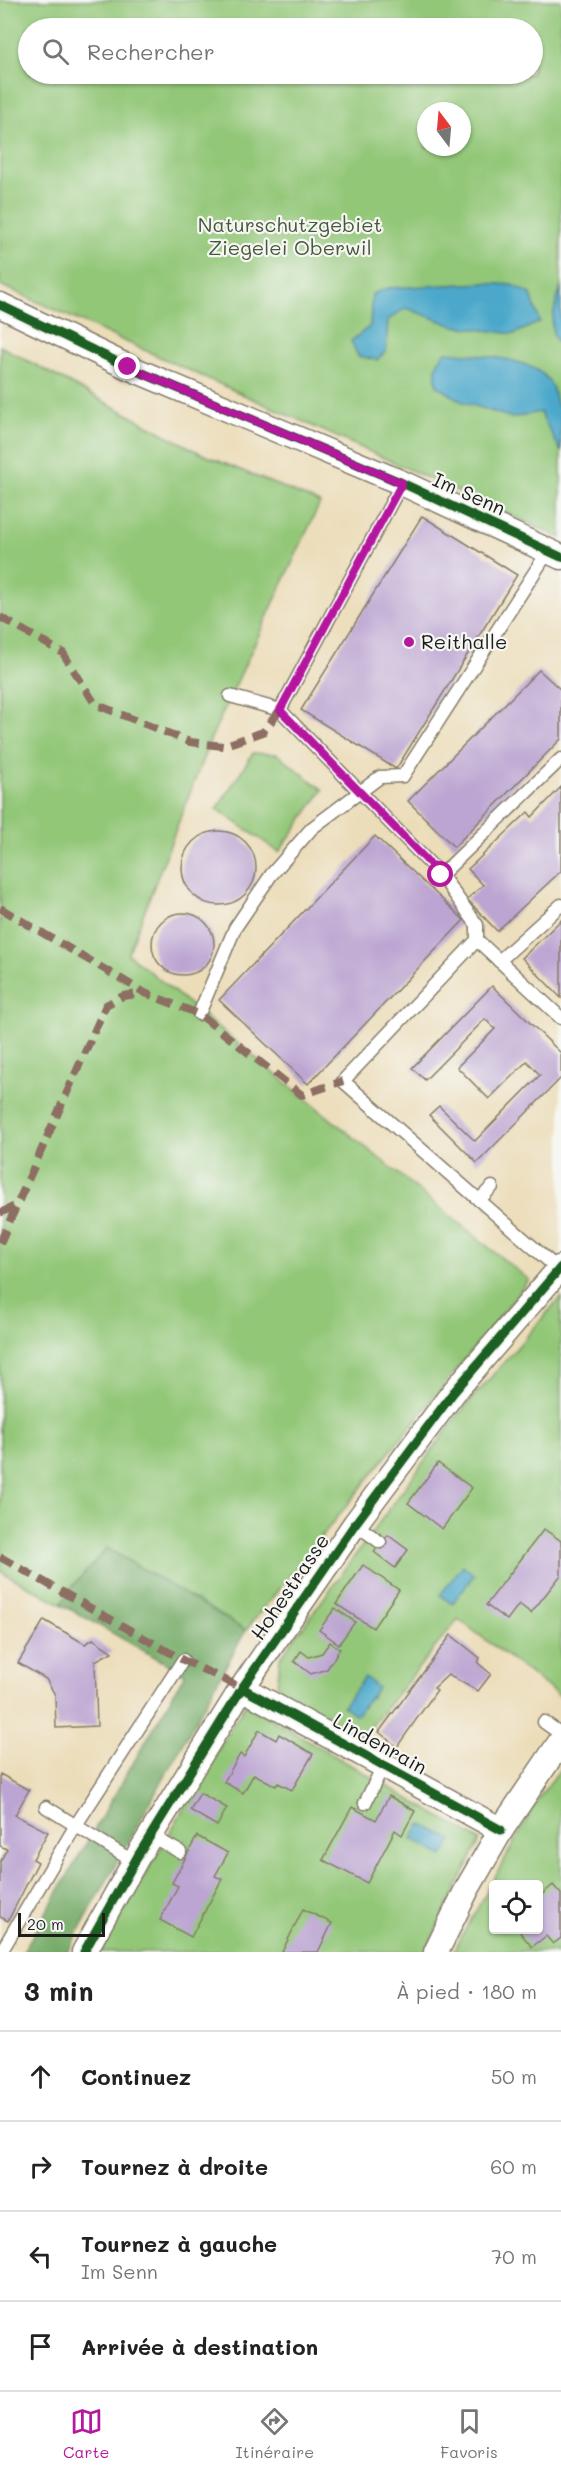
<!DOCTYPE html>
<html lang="fr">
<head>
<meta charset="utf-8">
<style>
	:root { --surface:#fff; --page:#f2f2f2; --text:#222; --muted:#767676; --line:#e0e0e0; --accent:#b5179e }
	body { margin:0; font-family:Mali,sans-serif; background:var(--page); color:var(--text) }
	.controls { position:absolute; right:18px; bottom:18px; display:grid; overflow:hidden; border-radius:6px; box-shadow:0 2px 4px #0004 }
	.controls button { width:54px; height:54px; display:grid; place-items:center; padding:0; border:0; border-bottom:2px solid var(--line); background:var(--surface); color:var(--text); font:30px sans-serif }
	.compass { position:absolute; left:417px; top:102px; width:54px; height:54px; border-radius:50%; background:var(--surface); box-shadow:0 2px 4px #0004; rotate:344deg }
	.scale { position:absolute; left:18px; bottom:15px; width:87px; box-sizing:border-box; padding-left:6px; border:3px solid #1c1c1c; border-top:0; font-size:16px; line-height:21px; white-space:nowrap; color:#1c1c1c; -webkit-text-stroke:4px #f6f6f2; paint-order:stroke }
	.stop { position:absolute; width:18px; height:18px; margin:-14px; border:4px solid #b5179e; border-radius:50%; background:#fff }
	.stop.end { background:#b5179e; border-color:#fff; box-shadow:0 2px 6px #0008 }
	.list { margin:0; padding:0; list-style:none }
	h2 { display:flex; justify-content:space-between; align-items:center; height:78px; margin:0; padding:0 24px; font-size:26px }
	h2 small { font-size:20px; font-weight:400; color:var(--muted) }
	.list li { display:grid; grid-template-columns:39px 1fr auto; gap:18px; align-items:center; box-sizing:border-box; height:90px; padding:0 24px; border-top:2px solid var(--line) }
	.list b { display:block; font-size:22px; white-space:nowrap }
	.list p { margin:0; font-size:20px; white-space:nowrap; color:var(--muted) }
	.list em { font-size:20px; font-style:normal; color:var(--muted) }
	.icon { flex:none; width:33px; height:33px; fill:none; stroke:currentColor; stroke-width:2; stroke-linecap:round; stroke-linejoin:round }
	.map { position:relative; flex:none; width:561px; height:1952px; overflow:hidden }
	.search { position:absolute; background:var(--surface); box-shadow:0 2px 4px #0004; left:18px; right:18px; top:18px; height:66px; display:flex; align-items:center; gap:15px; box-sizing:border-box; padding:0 21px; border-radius:33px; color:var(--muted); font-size:22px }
	.sheet { height:438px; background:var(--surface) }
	nav { display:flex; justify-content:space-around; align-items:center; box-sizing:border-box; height:84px; border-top:2px solid var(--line); background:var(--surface); font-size:16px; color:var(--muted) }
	nav a { display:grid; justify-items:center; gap:3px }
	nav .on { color:var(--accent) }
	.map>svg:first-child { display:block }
</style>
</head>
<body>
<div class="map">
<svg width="561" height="1952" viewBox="0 0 561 1952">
	<rect width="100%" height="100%" fill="#f6f6f2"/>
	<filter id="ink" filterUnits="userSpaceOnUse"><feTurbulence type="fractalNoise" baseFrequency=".0167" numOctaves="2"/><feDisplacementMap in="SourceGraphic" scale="12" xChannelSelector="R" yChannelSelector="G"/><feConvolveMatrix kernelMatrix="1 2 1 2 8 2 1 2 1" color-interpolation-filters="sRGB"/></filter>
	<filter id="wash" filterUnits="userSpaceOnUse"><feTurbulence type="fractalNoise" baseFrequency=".008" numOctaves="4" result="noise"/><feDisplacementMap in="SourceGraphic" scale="24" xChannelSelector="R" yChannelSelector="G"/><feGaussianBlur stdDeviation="1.35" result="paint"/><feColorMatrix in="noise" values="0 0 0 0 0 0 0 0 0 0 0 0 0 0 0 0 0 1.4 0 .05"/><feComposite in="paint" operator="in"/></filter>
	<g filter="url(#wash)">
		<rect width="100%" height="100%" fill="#ecddb9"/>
		<g fill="#93c778" stroke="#58724a" stroke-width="1.5" fill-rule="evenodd">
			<path d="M0,0H561V538L0,285ZM28,28H532V74H28ZM426,111H462V147H426Z"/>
			<polygon points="0,346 202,454 320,503 211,738 128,954 529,1280 246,1630 107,1549 74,1585 61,1604 0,1571"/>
			<polygon points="253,753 277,754 323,790 279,852 217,809"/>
			<polygon points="561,1297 561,1697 458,1619 357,1744 292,1705 277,1685 280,1658 458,1415"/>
			<polygon points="245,1704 480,1840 425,1952 100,1952"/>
			<path d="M561,1768V1952H453L540,1796ZM494,1884H538V1930H494Z"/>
		</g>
		<polygon fill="#76ac68" stroke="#496442" stroke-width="1.5" points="107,1548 246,1630 67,1952 23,1952 185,1674 61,1604 74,1585"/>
		<g fill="#4ca8ca" stroke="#346273" stroke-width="1.5">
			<polygon points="485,283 512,285 531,294 540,322 514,334 454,326 406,308 388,320 386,351 377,360 358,356 351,341 370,326 372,294 388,288"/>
			<path d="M561,287V346C544,332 556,305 561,287Z"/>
			<path d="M446,352C474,355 536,356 551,384C556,394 553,402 561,410V452L540,412L512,418L463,402L437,386C434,373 435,361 446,352Z"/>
			<polygon points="463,1565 474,1575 452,1604 440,1595"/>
			<polygon points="365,1677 378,1688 356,1715 343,1706"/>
			<polygon points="421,1824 452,1840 443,1856 412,1839"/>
		</g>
		<g id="blocks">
			<g fill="#bca5d2">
				<polygon points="422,516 517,575 396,769 301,710"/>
				<polygon points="539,670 561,690 561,739 454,847 408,801"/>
				<polygon points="561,787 561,871 497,931 467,899 483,885 468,869 528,812 532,817"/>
				<circle cx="219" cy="868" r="37"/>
				<polygon points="375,836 464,920 308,1084 219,1000"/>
				<circle cx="183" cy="944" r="31"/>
				<polygon points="561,920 561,998 522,958"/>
				<polygon points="492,986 561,1053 561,1078 477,1163 429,1115 439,1106 475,1141 540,1075 527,1061 489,1099 457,1067 495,1029 485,1019 425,1080 412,1068"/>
				<polygon points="438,1463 472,1488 442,1529 408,1503"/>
				<polygon points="544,1529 561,1541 561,1575 531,1613 519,1604 507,1620 486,1605"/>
				<polygon points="388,1535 408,1550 395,1568 374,1552"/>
				<polygon points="363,1565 399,1590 373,1628 336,1604"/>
				<polygon points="335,1608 355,1622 339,1644 319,1630"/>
				<polygon points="44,1620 85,1644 93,1639 112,1652 95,1661 97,1726 56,1728 55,1695 46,1679 18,1663"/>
				<polygon points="451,1635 480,1658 478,1663 491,1674 478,1691 448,1675 434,1688 437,1690 397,1747 379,1732"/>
				<polygon points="330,1642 340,1649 327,1669 311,1674 294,1661 301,1651 309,1657 322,1653"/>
				<polygon points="259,1730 276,1740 279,1734 313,1754 292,1790 278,1783 276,1786 254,1774 243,1793 224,1782 240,1754 244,1757"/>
				<polygon points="0,1774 29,1790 15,1815 48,1832 33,1859 38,1862 8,1921 0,1917 0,1862 7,1849 0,1846"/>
				<polygon points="200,1793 227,1808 217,1826 190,1810"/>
				<polygon points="389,1796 415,1811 402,1835 395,1830 367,1883 323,1860 352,1807 376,1820"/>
				<polygon points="197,1836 228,1853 215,1876 222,1879 191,1937 160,1920 178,1886 172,1883"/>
				<polygon points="553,1885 561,1894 561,1938 553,1944 546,1936 532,1947 518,1930 538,1930 538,1894 540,1896"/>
				<polygon points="303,1909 332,1923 318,1952 282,1952"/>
			</g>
		</g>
	</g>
	<g filter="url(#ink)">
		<use href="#blocks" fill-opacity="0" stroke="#847c6a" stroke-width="1.5"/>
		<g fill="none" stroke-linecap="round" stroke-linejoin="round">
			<defs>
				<g id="lane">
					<polyline points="402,483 280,710 441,875"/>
					<polyline points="230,696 280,710"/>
					<polyline points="477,940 561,1018"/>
					<polyline points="499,961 561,905"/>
					<polyline points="199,1014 235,928 271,875 312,828 380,777 403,776 549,550"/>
					<polyline points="479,1200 492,1187"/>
					<polyline points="558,1269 343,1081 477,940 477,925 441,875 561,759"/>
					<polyline points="355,1524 380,1542"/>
					<polyline points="544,1722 561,1734"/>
					<polyline points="365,1803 383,1766"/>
					<polyline points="46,1807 134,1862"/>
					<polyline points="150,1835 180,1852"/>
					<polyline points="1,1952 76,1825 183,1660"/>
				</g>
				<g id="street">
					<polyline points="0,305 128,367 402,483 561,557"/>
					<polyline points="242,1688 501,1830"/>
					<polyline points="84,1952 139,1854 242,1688 355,1524 453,1393 561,1267"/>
					<polyline points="436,1952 467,1889 501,1830 561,1741"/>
				</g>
			</defs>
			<use href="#lane" stroke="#847c6a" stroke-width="15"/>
			<use href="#street" stroke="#847c6a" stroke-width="27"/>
			<use href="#lane" stroke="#fff" stroke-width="12"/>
			<use href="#street" stroke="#fff" stroke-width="24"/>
			<g stroke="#8d6e63" stroke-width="8" stroke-dasharray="15 8" stroke-linecap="butt">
				<polyline points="0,617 63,653 95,704 190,742 223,746 263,732 280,710"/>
				<polyline points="0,908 145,993 199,1014 302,1095 343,1081"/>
				<polyline points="0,1213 17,1205"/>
				<polyline points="0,1243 106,1005 123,996 145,993"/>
				<polyline points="0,1557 183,1660 242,1688"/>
			</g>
			<defs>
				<g id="cycleway">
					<polyline points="0,305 128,367 402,483 561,557"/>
					<polyline points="242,1688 501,1830"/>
					<polyline points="84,1952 139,1854 242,1688 355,1524 453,1393 561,1267"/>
				</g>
			</defs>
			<use href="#cycleway" stroke="#f6f6f2" stroke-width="13"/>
			<use href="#cycleway" stroke="#1b5e20" stroke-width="9"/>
		</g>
	</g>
	<g fill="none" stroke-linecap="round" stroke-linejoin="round" filter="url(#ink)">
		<polyline stroke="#b5179e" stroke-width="8" points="128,367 402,483 280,710 441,875"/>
	</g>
	<circle fill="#b5179e" stroke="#f6f6f2" stroke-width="2" cx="409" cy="642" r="6"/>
	<g text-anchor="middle" stroke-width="4.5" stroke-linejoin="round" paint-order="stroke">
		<g font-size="20" fill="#46583c" stroke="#f6f6f2">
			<text x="290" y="232">Naturschutzgebiet<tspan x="290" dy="23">Ziegelei Oberwil</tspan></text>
		</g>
		<g font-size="20" fill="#1c1c1c" stroke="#f6f6f2">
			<text transform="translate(469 494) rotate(24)" y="7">Im Senn</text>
			<text transform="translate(290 1587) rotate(-56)" y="7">Hohestrasse</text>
			<text transform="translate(380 1744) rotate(29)" y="7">Lindenrain</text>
		</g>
		<g font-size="20" fill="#1c1c1c" stroke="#f6f6f2" text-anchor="start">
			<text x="421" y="649">Reithalle</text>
		</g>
	</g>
</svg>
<div class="controls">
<button><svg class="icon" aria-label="locate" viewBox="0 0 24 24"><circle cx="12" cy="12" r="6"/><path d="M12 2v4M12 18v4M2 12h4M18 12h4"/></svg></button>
</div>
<svg class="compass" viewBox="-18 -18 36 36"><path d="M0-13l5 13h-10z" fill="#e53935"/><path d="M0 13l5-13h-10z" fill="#767676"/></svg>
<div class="scale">20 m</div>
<div class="stop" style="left:441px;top:875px"></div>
<div class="stop end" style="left:128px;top:367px"></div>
<div class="search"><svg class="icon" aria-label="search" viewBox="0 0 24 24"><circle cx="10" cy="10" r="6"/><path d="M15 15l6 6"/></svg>Rechercher</div>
</div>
<section class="sheet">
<h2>3 min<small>À pied · 180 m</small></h2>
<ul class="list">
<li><svg class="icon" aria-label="ahead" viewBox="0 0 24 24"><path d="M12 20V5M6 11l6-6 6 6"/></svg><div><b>Continuez</b></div><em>50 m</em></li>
<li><svg class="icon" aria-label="right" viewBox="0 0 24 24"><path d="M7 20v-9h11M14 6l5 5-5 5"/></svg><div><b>Tournez à droite</b></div><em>60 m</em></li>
<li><svg class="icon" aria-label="left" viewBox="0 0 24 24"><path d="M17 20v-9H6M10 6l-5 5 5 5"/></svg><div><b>Tournez à gauche</b><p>Im Senn</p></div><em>70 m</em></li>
<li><svg class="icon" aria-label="arrive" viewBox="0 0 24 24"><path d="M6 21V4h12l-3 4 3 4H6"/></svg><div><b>Arrivée à destination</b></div></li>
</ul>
</section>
<nav>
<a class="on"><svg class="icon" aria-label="map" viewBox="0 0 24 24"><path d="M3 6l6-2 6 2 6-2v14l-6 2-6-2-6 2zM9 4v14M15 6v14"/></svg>Carte</a>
<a><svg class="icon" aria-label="directions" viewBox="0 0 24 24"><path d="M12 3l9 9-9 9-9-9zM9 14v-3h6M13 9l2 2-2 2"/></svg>Itinéraire</a>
<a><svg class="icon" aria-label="saved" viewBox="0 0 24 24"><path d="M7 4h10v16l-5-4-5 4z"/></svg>Favoris</a>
</nav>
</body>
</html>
